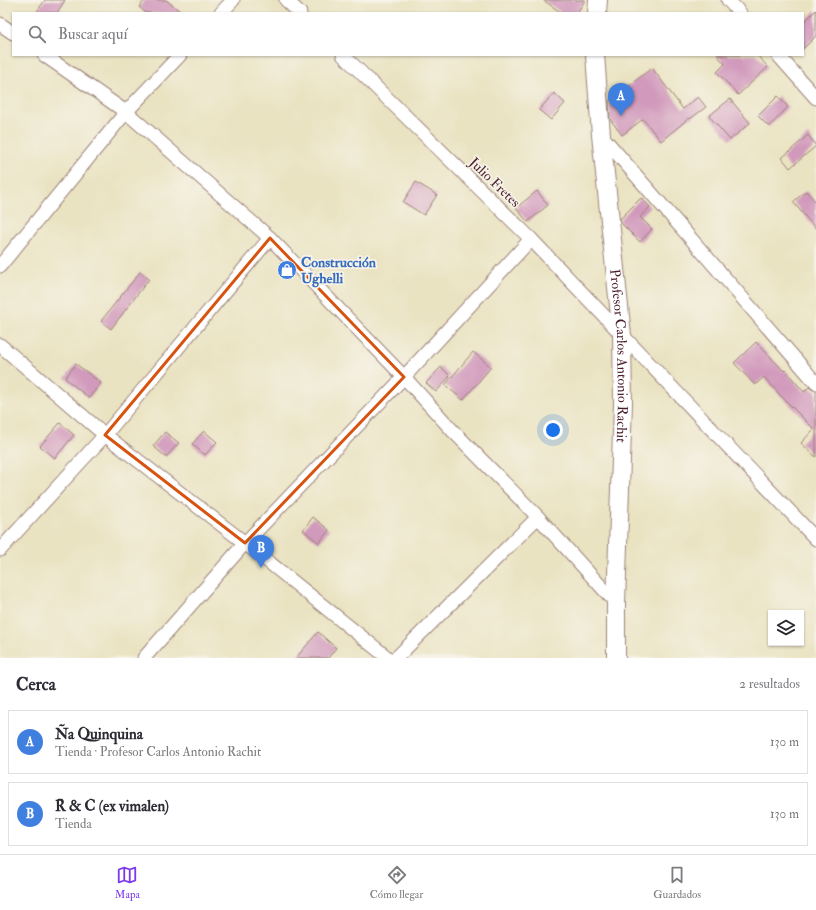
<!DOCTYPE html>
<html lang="es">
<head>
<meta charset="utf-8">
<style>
	:root { --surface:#fff; --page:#f7f7f7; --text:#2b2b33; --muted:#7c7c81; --line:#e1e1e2; --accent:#7c3aed }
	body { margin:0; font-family:"IM FELL Double Pica",serif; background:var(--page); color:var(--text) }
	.controls { position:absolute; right:12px; bottom:12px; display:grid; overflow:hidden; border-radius:0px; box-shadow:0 1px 3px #0004 }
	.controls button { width:36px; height:36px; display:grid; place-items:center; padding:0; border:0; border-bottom:1px solid var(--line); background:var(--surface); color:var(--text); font:20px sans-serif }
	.you { position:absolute; left:553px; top:430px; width:14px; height:14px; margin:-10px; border:3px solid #fff; border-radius:50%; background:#1a73e8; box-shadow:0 0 0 6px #1a73e833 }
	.badge { display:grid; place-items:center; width:26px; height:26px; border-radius:50%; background:var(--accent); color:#fff; font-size:13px; font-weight:700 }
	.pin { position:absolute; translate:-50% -33px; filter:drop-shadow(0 1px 2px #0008) }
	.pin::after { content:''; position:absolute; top:21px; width:14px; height:12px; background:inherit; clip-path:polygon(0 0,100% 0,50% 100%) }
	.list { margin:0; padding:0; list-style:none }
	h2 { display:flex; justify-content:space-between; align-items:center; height:52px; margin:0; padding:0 16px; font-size:17px }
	h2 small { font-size:13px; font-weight:400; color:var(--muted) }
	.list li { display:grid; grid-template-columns:26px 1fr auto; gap:12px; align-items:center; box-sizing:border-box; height:64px; margin:0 8px 8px; padding:0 8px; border:1px solid var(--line); border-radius:0px }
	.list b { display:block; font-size:15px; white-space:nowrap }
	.list p { margin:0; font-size:13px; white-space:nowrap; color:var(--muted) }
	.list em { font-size:13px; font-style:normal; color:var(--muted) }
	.icon { flex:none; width:22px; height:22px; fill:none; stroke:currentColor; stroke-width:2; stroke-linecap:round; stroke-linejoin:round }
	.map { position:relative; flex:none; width:816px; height:658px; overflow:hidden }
	.search { position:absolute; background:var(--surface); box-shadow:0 1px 3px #0004; left:12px; right:12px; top:12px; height:44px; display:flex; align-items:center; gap:10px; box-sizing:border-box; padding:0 14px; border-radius:0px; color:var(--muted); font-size:15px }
	.sheet { height:196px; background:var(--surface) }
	nav { display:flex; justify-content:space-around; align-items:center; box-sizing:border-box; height:56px; border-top:1px solid var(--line); background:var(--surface); font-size:11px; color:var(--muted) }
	nav a { display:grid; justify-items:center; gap:2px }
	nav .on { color:var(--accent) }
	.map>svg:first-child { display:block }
</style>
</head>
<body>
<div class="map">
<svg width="816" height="658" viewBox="0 0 816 658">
	<rect width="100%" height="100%" fill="#f7f3e8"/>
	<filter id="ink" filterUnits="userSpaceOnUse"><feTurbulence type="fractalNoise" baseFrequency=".025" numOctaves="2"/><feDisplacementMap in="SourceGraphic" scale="8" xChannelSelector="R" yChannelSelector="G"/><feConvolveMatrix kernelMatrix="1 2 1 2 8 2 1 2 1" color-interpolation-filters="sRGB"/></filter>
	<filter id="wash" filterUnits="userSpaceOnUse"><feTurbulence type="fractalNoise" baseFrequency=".012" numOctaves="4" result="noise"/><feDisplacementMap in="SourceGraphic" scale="16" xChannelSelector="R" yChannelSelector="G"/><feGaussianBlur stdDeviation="0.9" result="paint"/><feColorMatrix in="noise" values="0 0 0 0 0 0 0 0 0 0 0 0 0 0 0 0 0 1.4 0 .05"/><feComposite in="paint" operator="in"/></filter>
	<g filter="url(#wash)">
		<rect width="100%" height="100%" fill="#eae3c2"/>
		<g id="blocks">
			<g fill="#d199bc">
				<polygon points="45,0 65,0 57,13 36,13"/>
				<polygon points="145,0 166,0 182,13 146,13 139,7"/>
				<polygon points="543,0 585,0 577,13 562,13"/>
				<polygon points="816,10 816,36 803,49 803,23"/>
				<polygon points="717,55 757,55 768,67 738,95 717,72 725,64"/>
				<polygon points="652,68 683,109 698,97 706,107 690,119 689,118 661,141 643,119 622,135 610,119 609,101"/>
				<polygon points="554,93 565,103 551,120 539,110"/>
				<polygon points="778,96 788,107 769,127 758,116"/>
				<polygon points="730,99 750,123 730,140 709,116"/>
				<polygon points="808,135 816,146 790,168 782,158"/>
				<polygon points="416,182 437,195 424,215 403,202"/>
				<polygon points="537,191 548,205 528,222 516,208"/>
				<polygon points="806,191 816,202 816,229 793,202"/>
				<polygon points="641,198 650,207 640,217 652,229 640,242 621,223 620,219"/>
				<polygon points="140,272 149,279 111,329 101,321"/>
				<polygon points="756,342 784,371 785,370 804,392 809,387 813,390 816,391 816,457 801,443 814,429 778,393 764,377 755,385 734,363"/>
				<polygon points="473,352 491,367 463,400 445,385"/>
				<polygon points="76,364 101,383 89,398 65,378"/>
				<polygon points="441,367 450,376 436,392 426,383"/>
				<polygon points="60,423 74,435 55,458 40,446"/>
				<polygon points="204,431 217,442 205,455 192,444"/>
				<polygon points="165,432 179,443 166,457 153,446"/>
				<polygon points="313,517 329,530 319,543 303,530"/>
				<polygon points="318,632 336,648 328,658 296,658"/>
			</g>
		</g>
	</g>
	<g filter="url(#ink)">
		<use href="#blocks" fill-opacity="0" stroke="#9a8176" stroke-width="1"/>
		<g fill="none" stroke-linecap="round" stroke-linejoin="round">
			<defs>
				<g id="street">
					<polyline points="286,0 300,13"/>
					<polyline points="728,0 740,13"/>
					<polyline points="221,13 233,0"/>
					<polyline points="0,24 13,33"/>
					<polyline points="44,55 126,112 270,238 404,377 452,430 538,517 616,603"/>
					<polyline points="343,55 531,239 816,539"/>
					<polyline points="778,55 816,98"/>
					<polyline points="601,135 816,383"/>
					<polyline points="0,266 126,112 180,55"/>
					<polyline points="0,345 105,435 245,543 388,658"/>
					<polyline points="0,550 105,435 270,238"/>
					<polyline points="144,658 245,543 404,377 531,239"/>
					<polyline points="396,658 538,517"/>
				</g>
				<g id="secondary">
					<polyline points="597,13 598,0"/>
					<path id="s1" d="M595,55L601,135L622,335L623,403L616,603V658"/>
				</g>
			</defs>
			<use href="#street" stroke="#9a8176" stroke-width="15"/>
			<use href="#secondary" stroke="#9a8176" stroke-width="20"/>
			<use href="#street" stroke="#fff" stroke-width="13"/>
			<use href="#secondary" stroke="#fff" stroke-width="18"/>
		</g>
	</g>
	<path fill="none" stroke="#d8530f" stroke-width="3" stroke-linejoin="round" d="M270,238L404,377L245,543L105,435Z"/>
	<defs>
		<symbol id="shop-disc" viewBox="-11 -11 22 22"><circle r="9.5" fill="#3f7fe0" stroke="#f7f3e8"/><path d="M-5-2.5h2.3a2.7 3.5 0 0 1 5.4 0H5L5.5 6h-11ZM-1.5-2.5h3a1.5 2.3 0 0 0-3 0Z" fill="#fff"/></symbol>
	</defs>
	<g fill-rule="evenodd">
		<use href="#shop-disc" x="276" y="259" width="22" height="22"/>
	</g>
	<g text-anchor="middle" stroke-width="3.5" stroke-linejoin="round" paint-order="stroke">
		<g font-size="14" fill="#4a1f2b" stroke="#f7f3e8">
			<text transform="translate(495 182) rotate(44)" y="5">Julio Fretes</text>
			<text dy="5" stroke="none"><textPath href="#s1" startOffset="302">Profesor Carlos Antonio Rachit</textPath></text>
		</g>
		<g font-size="14" font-weight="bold" fill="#366cbe" stroke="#f7f3e8" text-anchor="start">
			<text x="301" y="267">Construcción<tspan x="301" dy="16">Ughelli</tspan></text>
		</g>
	</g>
</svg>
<div class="controls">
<button><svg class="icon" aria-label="layers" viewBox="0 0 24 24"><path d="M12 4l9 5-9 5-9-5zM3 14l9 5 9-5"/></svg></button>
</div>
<div class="you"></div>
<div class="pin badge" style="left:621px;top:116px;background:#3f7fe0">A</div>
<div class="pin badge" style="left:261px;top:568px;background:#3f7fe0">B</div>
<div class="search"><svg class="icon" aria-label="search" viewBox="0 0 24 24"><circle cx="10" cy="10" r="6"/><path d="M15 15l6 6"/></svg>Buscar aquí</div>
</div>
<section class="sheet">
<h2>Cerca<small>2 resultados</small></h2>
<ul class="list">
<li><span class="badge" style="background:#3f7fe0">A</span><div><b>Ña Quinquina</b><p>Tienda · Profesor Carlos Antonio Rachit</p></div><em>130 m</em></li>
<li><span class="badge" style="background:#3f7fe0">B</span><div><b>R &amp; C (ex vimalen)</b><p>Tienda</p></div><em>130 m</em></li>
</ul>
</section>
<nav>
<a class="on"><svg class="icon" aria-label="map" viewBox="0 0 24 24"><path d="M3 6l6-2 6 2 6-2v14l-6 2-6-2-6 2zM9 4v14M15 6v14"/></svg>Mapa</a>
<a><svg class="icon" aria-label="directions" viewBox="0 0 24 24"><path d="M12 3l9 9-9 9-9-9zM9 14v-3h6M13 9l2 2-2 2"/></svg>Cómo llegar</a>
<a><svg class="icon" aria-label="saved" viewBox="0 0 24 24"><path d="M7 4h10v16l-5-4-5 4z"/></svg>Guardados</a>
</nav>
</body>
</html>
